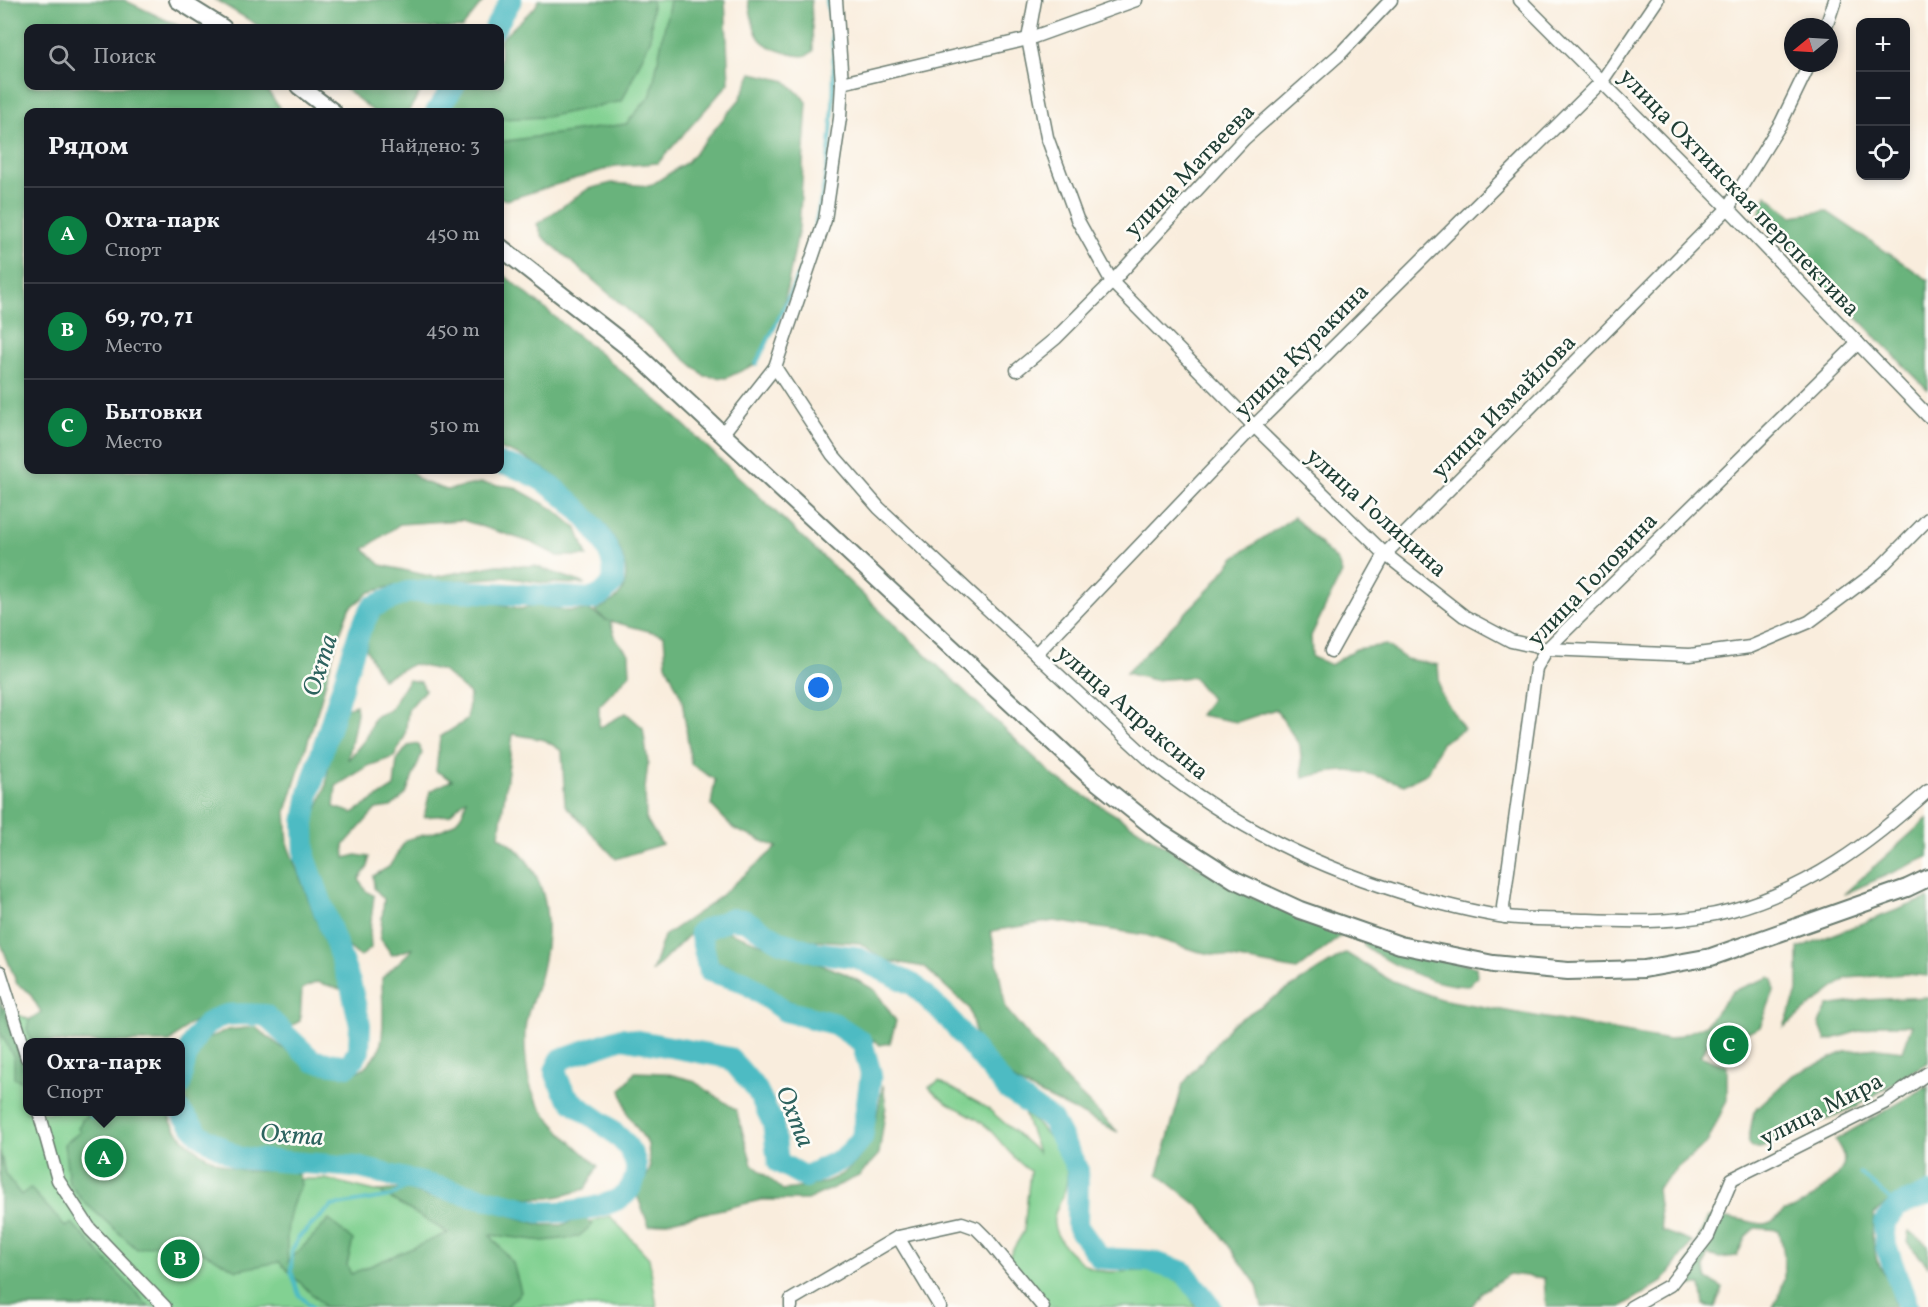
<!DOCTYPE html>
<html lang="ru">
<head>
<meta charset="utf-8">
<style>
	:root { --surface:#171b24; --page:#242831; --text:#f1f3f6; --muted:#9ea1a6; --line:#363941; --accent:#0b8043 }
	body { margin:0; font-family:Vollkorn,serif; background:var(--page); color:var(--text) }
	.controls { position:absolute; right:18px; top:18px; display:grid; overflow:hidden; border-radius:12px; box-shadow:0 3px 9px #0003 }
	.controls button { width:54px; height:54px; display:grid; place-items:center; padding:0; border:0; border-bottom:2px solid var(--line); background:var(--surface); color:var(--text); font:30px sans-serif }
	.compass { position:absolute; left:1784px; top:18px; width:54px; height:54px; border-radius:50%; background:var(--surface); box-shadow:0 3px 9px #0003; rotate:252deg }
	.you { position:absolute; left:819px; top:688px; width:21px; height:21px; margin:-15px; border:4px solid #fff; border-radius:50%; background:#1a73e8; box-shadow:0 0 0 9px #1a73e833 }
	.badge { display:grid; place-items:center; width:39px; height:39px; border-radius:50%; background:var(--accent); color:#fff; font-size:20px; font-weight:700 }
	.pin { position:absolute; translate:-50% -50%; border:3px solid #fff; box-shadow:0 2px 6px #0006 }
	.popup { position:absolute; left:23px; top:1038px; width:162px; height:78px; box-sizing:border-box; display:grid; place-content:center; border-radius:12px; background:var(--surface); filter:drop-shadow(0 2px 4px #0005); font-size:20px; white-space:nowrap; color:var(--muted) }
	.popup b { font-size:22px; color:var(--text) }
	.popup::after { content:''; position:absolute; left:50%; top:100%; margin-left:-12px; border:12px solid transparent; border-top-color:var(--surface) }
	.list { margin:0; padding:0; list-style:none }
	h2 { display:flex; justify-content:space-between; align-items:center; height:78px; margin:0; padding:0 24px; font-size:26px }
	h2 small { font-size:20px; font-weight:400; color:var(--muted) }
	.list li { display:grid; grid-template-columns:39px 1fr auto; gap:18px; align-items:center; box-sizing:border-box; height:96px; padding:0 24px; border-top:2px solid var(--line) }
	.list b { display:block; font-size:22px; white-space:nowrap }
	.list p { margin:0; font-size:20px; white-space:nowrap; color:var(--muted) }
	.list em { font-size:20px; font-style:normal; color:var(--muted) }
	.icon { flex:none; width:33px; height:33px; fill:none; stroke:currentColor; stroke-width:2; stroke-linecap:round; stroke-linejoin:round }
	.map { position:relative; flex:none; width:1928px; height:1307px; overflow:hidden }
	.search { position:absolute; background:var(--surface); box-shadow:0 3px 9px #0003; left:24px; top:24px; width:480px; height:66px; display:flex; align-items:center; gap:15px; box-sizing:border-box; padding:0 21px; border-radius:12px; color:var(--muted); font-size:22px }
	.panel { position:absolute; background:var(--surface); box-shadow:0 3px 9px #0003; left:24px; top:108px; width:480px; height:366px; border-radius:12px }
	.map>svg:first-child { display:block }
</style>
</head>
<body>
<div class="map">
<svg width="1928" height="1307" viewBox="0 0 1928 1307">
	<rect width="100%" height="100%" fill="#fdfcf7"/>
	<filter id="ink" filterUnits="userSpaceOnUse"><feTurbulence type="fractalNoise" baseFrequency=".0167" numOctaves="2"/><feDisplacementMap in="SourceGraphic" scale="12" xChannelSelector="R" yChannelSelector="G"/><feConvolveMatrix kernelMatrix="1 2 1 2 8 2 1 2 1" color-interpolation-filters="sRGB"/></filter>
	<filter id="wash" filterUnits="userSpaceOnUse"><feTurbulence type="fractalNoise" baseFrequency=".008" numOctaves="4" result="noise"/><feDisplacementMap in="SourceGraphic" scale="24" xChannelSelector="R" yChannelSelector="G"/><feGaussianBlur stdDeviation="1.35" result="paint"/><feColorMatrix in="noise" values="0 0 0 0 0 0 0 0 0 0 0 0 0 0 0 0 0 1.4 0 .05"/><feComposite in="paint" operator="in"/></filter>
	<g filter="url(#wash)">
		<rect width="100%" height="100%" fill="#f9eddd"/>
		<g fill="#82d192" stroke="#508763" stroke-width="1.5">
			<polygon points="644,0 678,0 659,98 631,130 500,146 500,112 471,112"/>
			<polygon points="0,1006 76,1042 27,1042 27,1112 162,1112 173,1137 244,1180 325,1179 550,1233 610,1216 649,1258 657,1307 0,1307"/>
			<path d="M939,1081L986,1107L1038,1152L1024,1113C1042,1128 1067,1151 1067,1176C1067,1206 1037,1214 1067,1249C1075,1257 1085,1267 1096,1270C1118,1277 1159,1261 1181,1284C1187,1290 1192,1300 1196,1307H1043L1006,1261L1024,1231L1030,1171C1012,1159 1002,1142 987,1127C969,1110 945,1107 929,1087Z"/>
		</g>
		<g fill="#69b37c" stroke="#447858" stroke-width="1.5">
			<polygon points="0,0 124,0 183,28 28,28 28,86 264,86 283,112 28,112 28,470 410,470 421,481 447,490 480,483 514,487 555,510 577,529 587,556 558,556 530,542 462,520 400,524 364,549 381,565 434,577 497,565 535,566 586,584 544,583 504,577 398,585 370,592 349,609 336,644 320,703 286,811 288,846 343,990 317,982 302,989 300,1021 289,1027 266,1006 227,1005 189,1024 170,1042 31,1042 27,1029 29,1020 41,1012 29,992 17,984 0,941"/>
			<polygon points="216,0 484,0 462,28 262,28"/>
			<polygon points="539,0 652,0 651,38 622,101 546,117 500,119 500,112 447,112 465,86 500,86 500,40 535,7"/>
			<polygon points="670,0 725,0 729,83 658,163 616,166 507,200 500,198 500,142 626,124 651,95"/>
			<path d="M748,0H811L813,51C806,58 800,56 791,54C753,45 756,35 748,0Z"/>
			<polygon points="752,73 786,81 807,102 799,228 782,313 756,364 726,378 705,376 543,237 537,224 588,189 612,183 650,186 687,162 740,99"/>
			<polygon points="342,86 341,86 424,86 408,112 374,112"/>
			<polygon points="1766,195 1792,216 1826,211 1928,280 1928,390 1758,217"/>
			<path d="M500,272L665,407L1056,778L1234,889L1341,936L1297,970L1196,951L1146,935L1054,921L991,931L1006,1009L1067,1082L1118,1132L1018,1083L980,1051L969,1008L924,967L884,960L860,943L784,938L745,915L695,929L652,972L664,936L712,903L777,847L734,829L711,805L715,780L691,764L682,699L666,664L664,635L610,621L616,639L629,654L630,674L599,706V728L626,713L643,728L648,763L645,789L646,820L662,844L616,859L565,805L562,751L545,740L513,734L499,836C547,866 554,917 542,969C539,987 529,1004 526,1022C523,1038 526,1076 532,1091C542,1118 577,1147 598,1166L585,1189C574,1192 561,1197 549,1198C515,1200 452,1186 418,1177C401,1172 384,1164 366,1160C316,1149 226,1167 193,1118C179,1096 189,1066 195,1043L228,1030L255,1027C282,1047 337,1097 369,1063C371,1060 376,1056 378,1053C386,1036 382,997 382,978L414,948L392,955L380,938L384,899L374,888L373,876L389,867L406,840C430,832 464,831 466,799L449,815L424,817L430,791L452,780L436,771L440,737L467,720L470,694L443,671L413,664L382,679L366,649L369,626L389,606L419,597L491,602L521,609L537,604L568,611L589,610L608,621L595,611C605,606 618,600 623,589C644,540 543,454 500,450Z"/>
			<path d="M1294,517L1338,562L1342,573L1311,636L1312,657L1331,665L1356,649L1386,645L1406,659L1438,665L1440,692L1464,729L1441,743L1428,773L1404,785C1362,770 1347,766 1303,778L1300,746L1276,709L1237,722L1200,715L1211,699L1193,677L1154,680L1126,673L1212,586L1235,557Z"/>
			<polygon points="408,680 421,682 425,690 408,710 405,736 394,757 368,766 336,786 334,807 353,813 394,787 397,760 408,746 418,744 422,753 406,794 391,807 376,809 344,845 345,858 356,855 369,857 368,867 359,879 365,890 374,896 370,930 371,948 360,957 343,942 316,864 312,842 312,822 326,786 332,737 343,709 356,705 357,713 348,760 367,737 374,717 390,710"/>
			<polygon points="1928,818 1928,857 1844,894"/>
			<polygon points="1928,898 1928,976 1905,974 1847,978 1784,1027 1798,990 1798,948"/>
			<polygon points="716,931 726,931 844,973 875,990 896,1021 890,1043 880,1045 851,1024 789,1001 742,971 717,962 708,951 705,938"/>
			<path d="M1364,939L1476,967L1477,976L1468,986C1431,986 1394,966 1364,946Z"/>
			<path d="M1346,953L1390,980L1440,999L1669,1040L1706,1025L1733,991L1770,977L1773,979L1774,991L1760,1027C1749,1035 1730,1033 1717,1029L1700,1056L1727,1066V1100L1707,1143L1678,1167L1657,1189L1662,1231L1692,1242L1662,1282L1621,1307H1546L1544,1278L1509,1274L1482,1292L1471,1307H1262L1257,1285L1203,1210L1158,1174L1183,1084L1232,1024Z"/>
			<polygon points="1928,997 1928,1062 1857,1106 1761,1148 1752,1148 1748,1143 1754,1111 1793,1075 1847,1051 1878,1048 1903,1051 1912,1025 1879,1025 1826,1041 1819,1023 1828,1006 1866,1000"/>
			<polygon points="0,999 27,1080 27,1083 14,1078 14,1058 0,1031"/>
			<path d="M635,1072L665,1073L692,1080L736,1110L752,1164L783,1190C860,1182 869,1156 883,1085L886,1106L879,1154L859,1176L807,1200H761L649,1226L637,1195L650,1169L648,1144L628,1115L621,1090Z"/>
			<path d="M1928,1086V1186L1891,1199L1874,1214L1872,1236L1877,1261L1891,1285L1895,1307H1773C1789,1282 1786,1258 1779,1230L1755,1228L1746,1236L1737,1256L1720,1258L1707,1255L1704,1267L1707,1279L1723,1288L1715,1307L1704,1305L1701,1285H1687L1686,1267L1708,1217C1718,1218 1728,1218 1737,1219C1760,1223 1766,1231 1784,1211C1797,1211 1838,1180 1843,1166C1846,1156 1840,1148 1835,1140Z"/>
			<path d="M91,1112H168C174,1142 220,1169 250,1171C268,1172 282,1166 299,1175L301,1185C288,1208 285,1236 288,1262L329,1220L353,1240L347,1265L351,1274L448,1233L378,1191L405,1189L429,1197L456,1199L541,1225H562L583,1217L593,1224L578,1237L544,1241L490,1235L513,1263L521,1292L506,1307H325L279,1262L237,1270L178,1239L137,1249L83,1201L69,1183L64,1144L80,1132L78,1128L82,1120Z"/>
			<polygon points="0,1151 5,1174 21,1195 30,1188 66,1227 72,1223 149,1307 0,1307"/>
			<polygon points="1909,1231 1928,1245 1928,1266 1907,1242"/>
		</g>
		<g fill="none" stroke-linecap="round" stroke-linejoin="round">
			<g stroke="#4dbbc3" stroke-width="4">
				<path d="M756,364C778,321 806,265 817,217C833,154 840,65 827,0"/>
				<polyline points="91,1117 99,1112"/>
				<polyline points="1860,1173 1898,1206"/>
				<polyline points="312,1307 299,1295 291,1271 292,1251 298,1238 332,1206 391,1196 415,1182"/>
			</g>
			<g stroke="#4dbbc3" stroke-width="22">
				<polyline points="495,28 511,0"/>
				<polyline points="436,112 454,86"/>
				<path d="M180,1086C184,1058 195,1021 227,1015C239,1013 253,1015 265,1015L313,1061L348,1066L359,1051L360,1025L351,986L305,857L304,823L309,793L360,630L372,607L408,592L460,591L592,599L602,594L613,583C613,578 614,570 613,565C604,523 541,468 500,464"/>
				<path d="M180,1111L200,1135L238,1158L357,1167L539,1212C561,1213 616,1209 629,1190C656,1150 598,1122 573,1102C563,1094 559,1082 555,1071L561,1059L622,1038L730,1058L757,1090L773,1123L778,1162L805,1177L846,1157L862,1138L871,1074L862,1042L835,1024L785,1011L745,982L709,971L700,932L730,919L744,920L783,943L819,953L855,957L914,985L948,1018L1007,1089L1052,1120L1078,1170L1077,1226L1100,1258L1150,1261L1184,1272L1211,1307"/>
				<polyline points="1908,1307 1886,1246 1884,1223 1898,1206 1928,1194"/>
			</g>
		</g>
	</g>
	<g filter="url(#ink)">
		<g fill="none" stroke-linecap="round" stroke-linejoin="round">
			<defs>
				<g id="street">
					<polyline points="1035,0 1028,39 1047,137 1077,219 1112,282 1254,426 1385,554 1464,616 1511,641 1547,649 1690,655 1750,647 1809,622 1877,571 1928,519"/>
					<polyline points="1520,0 1728,208 1928,416"/>
					<polyline points="1826,27 1835,0"/>
					<polyline points="842,83 1028,39 1136,0"/>
					<path d="M775,367L832,454L879,508L1152,762C1234,827 1317,868 1417,897C1446,905 1476,913 1506,917C1533,920 1561,919 1588,920C1635,922 1686,923 1732,910C1809,889 1870,843 1928,791"/>
					<polyline points="1017,370 1056,338 1112,282 1244,139 1340,54 1391,0"/>
					<polyline points="723,433 775,367 825,220 840,118 842,83 836,0"/>
					<polyline points="1331,651 1385,554 1728,208 1781,123 1810,63"/>
					<polyline points="1036,654 1254,426 1602,81 1657,0"/>
					<polyline points="1505,917 1503,907 1536,668 1547,649 1858,343"/>
					<polyline points="0,972 27,1058"/>
					<polyline points="39,1112 58,1180 90,1229 165,1307"/>
					<polyline points="898,1237 940,1307"/>
					<polyline points="791,1307 791,1300 898,1237 962,1223 976,1228 988,1240 1043,1307"/>
					<polyline points="1631,1307 1670,1285 1708,1236 1732,1179 1886,1102 1928,1073"/>
				</g>
				<g id="secondary">
					<polyline points="178,0 223,28"/>
					<polyline points="299,86 333,112"/>
					<polyline points="500,247 633,351 1086,773 1161,833 1235,880 1300,910 1400,945 1493,964 1568,971 1644,969 1711,957 1907,888 1928,878"/>
				</g>
			</defs>
			<use href="#street" stroke="#6b7b6f" stroke-width="15"/>
			<use href="#secondary" stroke="#6b7b6f" stroke-width="20"/>
			<use href="#street" stroke="#fff" stroke-width="12"/>
			<use href="#secondary" stroke="#fff" stroke-width="16"/>
		</g>
	</g>
	<g text-anchor="middle" stroke-width="5" stroke-linejoin="round" paint-order="stroke">
		<g font-size="24" fill="#1f3d34" stroke="#fdfcf7">
			<text transform="translate(1189 170) rotate(-46)" y="8">улица Матвеева</text>
			<text transform="translate(1740 192) rotate(46)" y="8">улица Охтинская перспектива</text>
			<text transform="translate(1301 350) rotate(-45)" y="8">улица Куракина</text>
			<text transform="translate(1503 406) rotate(-45)" y="8">улица Измайлова</text>
			<text transform="translate(1377 512) rotate(42)" y="8">улица Голицина</text>
			<text transform="translate(1592 579) rotate(-46)" y="8">улица Головина</text>
			<text transform="translate(1133 712) rotate(41)" y="8">улица Апраксина</text>
			<text transform="translate(1821 1109) rotate(-27)" y="8">улица Мира</text>
		</g>
		<g font-size="26" font-style="italic" fill="#2d635f" stroke="#fdfcf7">
			<text transform="translate(319 665) rotate(-72)" y="9">Охта</text>
			<text transform="translate(796 1116) rotate(68)" y="9">Охта</text>
			<text transform="translate(292 1134) rotate(4)" y="9">Охта</text>
		</g>
	</g>
</svg>
<div class="controls">
<button>+</button>
<button>−</button>
<button><svg class="icon" aria-label="locate" viewBox="0 0 24 24"><circle cx="12" cy="12" r="6"/><path d="M12 2v4M12 18v4M2 12h4M18 12h4"/></svg></button>
</div>
<svg class="compass" viewBox="-18 -18 36 36"><path d="M0-13l5 13h-10z" fill="#e53935"/><path d="M0 13l5-13h-10z" fill="#9ea1a6"/></svg>
<div class="you"></div>
<div class="pin badge" style="left:104px;top:1158px">A</div>
<div class="popup"><b>Охта-парк</b>Спорт</div>
<div class="pin badge" style="left:180px;top:1259px">B</div>
<div class="pin badge" style="left:1729px;top:1045px">C</div>
<div class="search"><svg class="icon" aria-label="search" viewBox="0 0 24 24"><circle cx="10" cy="10" r="6"/><path d="M15 15l6 6"/></svg>Поиск</div>
<section class="panel">
<h2>Рядом<small>Найдено: 3</small></h2>
<ul class="list">
<li><span class="badge">A</span><div><b>Охта-парк</b><p>Спорт</p></div><em>450 m</em></li>
<li><span class="badge">B</span><div><b>69, 70, 71</b><p>Место</p></div><em>450 m</em></li>
<li><span class="badge">C</span><div><b>Бытовки</b><p>Место</p></div><em>510 m</em></li>
</ul>
</section>
</div>
</body>
</html>
